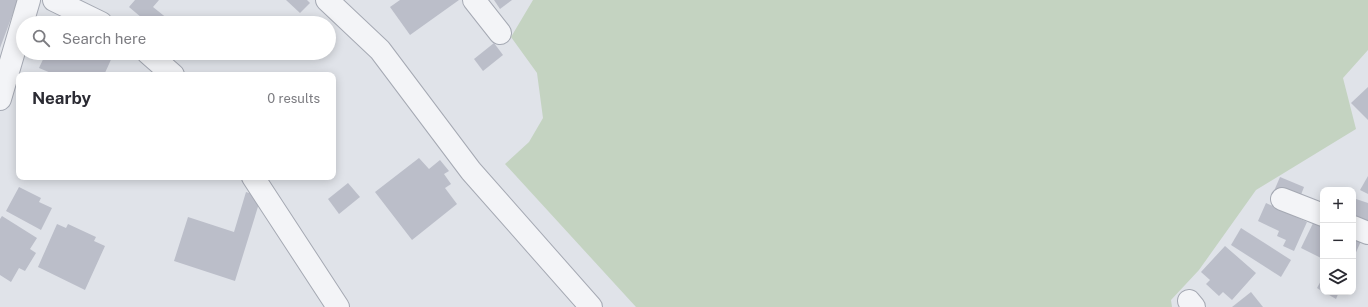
<!DOCTYPE html>
<html lang="en">
<head>
<meta charset="utf-8">
<style>
	:root { --surface:#fff; --page:#f7f7f7; --text:#2b2b33; --muted:#7c7c81; --line:#e1e1e2 }
	body { margin:0; font-family:"Public Sans",sans-serif; background:var(--page); color:var(--text) }
	.controls { position:absolute; right:12px; bottom:12px; display:grid; overflow:hidden; border-radius:8px; box-shadow:0 2px 10px #0003 }
	.controls button { width:36px; height:36px; display:grid; place-items:center; padding:0; border:0; border-bottom:1px solid var(--line); background:var(--surface); color:var(--text); font:20px sans-serif }
	.list { margin:0; padding:0; list-style:none }
	h2 { display:flex; justify-content:space-between; align-items:center; height:52px; margin:0; padding:0 16px; font-size:17px }
	h2 small { font-size:13px; font-weight:400; color:var(--muted) }
	.icon { flex:none; width:22px; height:22px; fill:none; stroke:currentColor; stroke-width:2; stroke-linecap:round; stroke-linejoin:round }
	.map { position:relative; flex:none; width:1368px; height:307px; overflow:hidden }
	.search { position:absolute; background:var(--surface); box-shadow:0 2px 10px #0003; left:16px; top:16px; width:320px; height:44px; display:flex; align-items:center; gap:10px; box-sizing:border-box; padding:0 14px; border-radius:22px; color:var(--muted); font-size:15px }
	.panel { position:absolute; background:var(--surface); box-shadow:0 2px 10px #0003; left:16px; top:72px; width:320px; height:108px; border-radius:8px }
	.map>svg:first-child { display:block }
</style>
</head>
<body>
<div class="map">
<svg width="1368" height="307" viewBox="0 0 1368 307">
	<rect width="100%" height="100%" fill="#e0e3e9"/>
	<polygon fill="#c4d3c1" points="533,0 1368,0 1368,50 1343,78 1356,129 1256,190 1199,270 1171,300 1172,307 636,307 505,164 529,142 543,118 537,73 511,37"/>
	<g fill="#bbbec9">
		<polygon points="0,0 18,0 0,48"/>
		<polygon points="135,0 159,0 153,7 168,19 165,23 148,23 129,7"/>
		<polygon points="286,0 307,0 310,3 300,13"/>
		<polygon points="400,0 459,0 410,35 390,7"/>
		<polygon points="494,0 512,0 500,9"/>
		<polygon points="62,17 74,23 59,23"/>
		<polygon points="494,43 503,55 483,71 474,59"/>
		<polygon points="46,53 114,53 104,75 50,75 51,73 39,68"/>
		<polygon points="1368,87 1368,120 1351,103"/>
		<polygon points="419,158 429,169 440,160 449,171 444,174 451,184 445,188 457,204 412,240 375,192"/>
		<polygon points="1368,176 1368,194 1360,190"/>
		<polygon points="1280,177 1304,187 1299,200 1274,191"/>
		<polygon points="348,183 360,197 339,214 328,199"/>
		<polygon points="19,187 41,198 39,202 52,208 41,230 6,211"/>
		<polygon points="246,192 261,197 235,281 174,261 188,217 234,232"/>
		<polygon points="1353,198 1368,203 1368,222 1353,219"/>
		<polygon points="1266,203 1307,222 1294,251 1283,246 1286,240 1277,236 1279,231 1258,221"/>
		<polygon points="2,216 37,238 30,249 36,253 25,271 19,268 11,282 0,275 0,219"/>
		<polygon points="1316,217 1323,221 1323,259 1301,248"/>
		<polygon points="57,224 66,228 68,224 96,237 94,241 105,246 85,290 38,267"/>
		<polygon points="1241,228 1291,260 1281,277 1231,245"/>
		<polygon points="1353,235 1362,239 1353,259"/>
		<polygon points="1225,246 1256,273 1232,300 1223,292 1219,296 1206,284 1210,280 1201,272"/>
		<polygon points="1323,277 1323,292 1317,288"/>
		<polygon points="1251,292 1263,307 1232,307"/>
		<polygon points="1324,292 1339,292 1336,299"/>
	</g>
	<g fill="none" stroke-linecap="round" stroke-linejoin="round">
		<defs>
			<g id="minor">
				<polyline points="54,0 101,23"/>
				<polyline points="327,0 380,50 471,171 591,307"/>
				<polyline points="474,0 500,33"/>
				<polyline points="148,53 173,75"/>
				<polyline points="0,99 29,0"/>
				<polyline points="253,177 338,307"/>
				<polyline points="1282,199 1323,215"/>
				<polyline points="1353,227 1368,233"/>
				<polyline points="1189,301 1194,307"/>
			</g>
		</defs>
		<use href="#minor" stroke="#a5a9b3" stroke-width="24"/>
		<use href="#minor" stroke="#f3f4f7" stroke-width="22"/>
	</g>
</svg>
<div class="controls">
<button>+</button>
<button>−</button>
<button><svg class="icon" aria-label="layers" viewBox="0 0 24 24"><path d="M12 4l9 5-9 5-9-5zM3 14l9 5 9-5"/></svg></button>
</div>
<div class="search"><svg class="icon" aria-label="search" viewBox="0 0 24 24"><circle cx="10" cy="10" r="6"/><path d="M15 15l6 6"/></svg>Search here</div>
<section class="panel">
<h2>Nearby<small>0 results</small></h2>
<ul class="list">
</ul>
</section>
</div>
</body>
</html>
